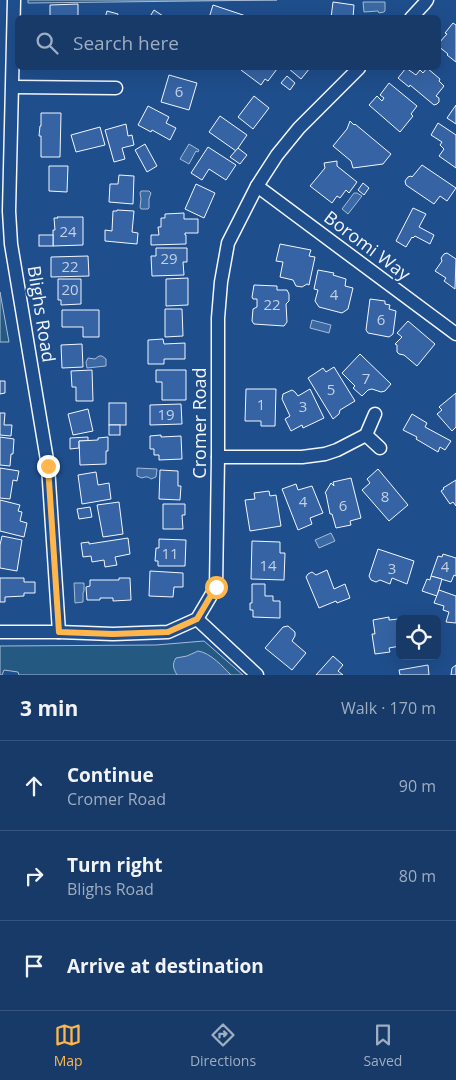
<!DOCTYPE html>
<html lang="en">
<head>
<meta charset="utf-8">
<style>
	:root { --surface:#173a69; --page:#244571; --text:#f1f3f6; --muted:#9eadc0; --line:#36547d; --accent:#ffb74d }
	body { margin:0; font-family:"Open Sans",sans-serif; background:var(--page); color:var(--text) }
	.controls { position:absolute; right:15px; bottom:15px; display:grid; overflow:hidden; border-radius:8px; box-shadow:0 5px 20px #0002 }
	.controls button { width:45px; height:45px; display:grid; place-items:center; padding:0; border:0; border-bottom:1px solid var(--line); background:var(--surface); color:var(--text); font:25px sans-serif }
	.stop { position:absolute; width:15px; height:15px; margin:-11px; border:4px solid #ffb74d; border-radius:50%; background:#fff }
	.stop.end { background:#ffb74d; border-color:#fff; box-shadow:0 1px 5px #0008 }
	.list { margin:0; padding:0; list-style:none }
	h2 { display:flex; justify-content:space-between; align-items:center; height:65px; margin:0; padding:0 20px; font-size:21px }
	h2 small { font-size:16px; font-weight:400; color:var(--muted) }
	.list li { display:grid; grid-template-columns:32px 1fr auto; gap:15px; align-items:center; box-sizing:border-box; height:90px; padding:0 20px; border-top:1px solid var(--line) }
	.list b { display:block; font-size:19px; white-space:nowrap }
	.list p { margin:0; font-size:16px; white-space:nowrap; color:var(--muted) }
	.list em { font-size:16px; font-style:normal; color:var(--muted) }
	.icon { flex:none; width:28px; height:28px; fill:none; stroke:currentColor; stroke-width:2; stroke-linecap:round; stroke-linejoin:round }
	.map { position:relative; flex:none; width:456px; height:675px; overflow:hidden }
	.search { position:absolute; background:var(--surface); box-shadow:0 5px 20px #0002; left:15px; right:15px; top:15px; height:55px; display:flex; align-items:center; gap:12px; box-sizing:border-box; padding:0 18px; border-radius:8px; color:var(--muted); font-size:19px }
	.sheet { height:335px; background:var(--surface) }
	nav { display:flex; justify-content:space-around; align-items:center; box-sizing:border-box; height:70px; border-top:1px solid var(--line); background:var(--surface); font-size:14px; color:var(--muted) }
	nav a { display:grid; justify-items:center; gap:2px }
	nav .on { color:var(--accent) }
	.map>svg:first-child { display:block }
</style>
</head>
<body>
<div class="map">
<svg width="456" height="675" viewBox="0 0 456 675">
	<rect width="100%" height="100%" fill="#1f4e8c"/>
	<g fill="#245a82" stroke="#a8bbd7">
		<polygon points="28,0 277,0 28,3"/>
		<polygon points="0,292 9,342 0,342"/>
		<polygon points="204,641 243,675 19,675 18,672 4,670 2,675 0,675 0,646 156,645"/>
	</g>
	<g fill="#3b69a3" stroke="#a8bbd7">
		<polygon points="363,2 385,2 385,11 384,12 379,13 378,11 364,12"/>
		<polygon points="189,144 199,150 198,152 196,151 189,164 180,159"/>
		<polygon points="141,191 149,191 151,193 149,199 149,208 148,209 141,209 140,207 141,199 140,193"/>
		<polygon points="354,193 357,193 362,196 348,214 342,209"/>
		<polygon points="312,320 331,325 329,333 310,328"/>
		<polygon points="99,356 102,356 106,359 106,366 87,368 86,362 88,358 95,359"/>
		<polygon points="137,468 157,469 156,477 151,479 148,477 145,477 142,478 137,476"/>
		<polygon points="331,533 335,541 319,548 315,540"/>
		<polygon points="74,583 84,583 84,591 83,593 83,602 75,603"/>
		<path d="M198,651C211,653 223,667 231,675H177C173,668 172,664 176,658L187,656Z"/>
	</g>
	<g fill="#3563a3" stroke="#f2f6ff">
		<polygon points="333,2 354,5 353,18 331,18"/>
		<polygon points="78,4 78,18 50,18 50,5"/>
		<polygon points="213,5 246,16 245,18 209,18"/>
		<polygon points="154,10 166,18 149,18"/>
		<polygon points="107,11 118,14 117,18 105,18"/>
		<polygon points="453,23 456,25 456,62 447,55 448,54 438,46 438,44 447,34 445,33"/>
		<polygon points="243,68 275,68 277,69 268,81 265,79 261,85 241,70"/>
		<polygon points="288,68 310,68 301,79"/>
		<polygon points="406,68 416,75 420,70 423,73 427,68 440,79 439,81 444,86 436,96 439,98 439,102 437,104 434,105 410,85 409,87 398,78"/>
		<polygon points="169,75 197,83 189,110 161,102"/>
		<polygon points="287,76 295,83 290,90 281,83"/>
		<polygon points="389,83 417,106 411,114 413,116 400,132 369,105 377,96 382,101 384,98 380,95"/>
		<polygon points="254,96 269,108 253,129 238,117"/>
		<polygon points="456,105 456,124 447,118"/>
		<polygon points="148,106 169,117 166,123 176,128 170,140 152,130 151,132 138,125"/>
		<polygon points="41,113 61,113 60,157 41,157 41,136 39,136 40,126 41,126"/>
		<polygon points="220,116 247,135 236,151 209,132"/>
		<polygon points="350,121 354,125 355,124 391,154 383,164 353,168 351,161 333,146 347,129"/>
		<polygon points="438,123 456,135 456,168 439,156 444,149 440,145 442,142 431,135"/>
		<polygon points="126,124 128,136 132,135 134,145 122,148 125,159 114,162 105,130"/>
		<polygon points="100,127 105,145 76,152 71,135"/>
		<polygon points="145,144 157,166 147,172 135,150"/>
		<polygon points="208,147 236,165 226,180 209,169 202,180 191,173"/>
		<polygon points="238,148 247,155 240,164 230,157"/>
		<polygon points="337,161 337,166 357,182 349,193 346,190 340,198 337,196 332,203 310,186 325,168 324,163"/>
		<polygon points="422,165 456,188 447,201 440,196 434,204 406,185 405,181 408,177 411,176 412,177"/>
		<polygon points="49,166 68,166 67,192 49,191"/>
		<polygon points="119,175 134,176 133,204 109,202 110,184 118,184"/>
		<polygon points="363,183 369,188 364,195 358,190"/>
		<polygon points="196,184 215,193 204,218 185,209"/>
		<polygon points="413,208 426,214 419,227 434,235 430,244 415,236 413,238 412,237 406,247 396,241"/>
		<polygon points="117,210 134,211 132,232 138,233 137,244 105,241 105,230 112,231 113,211 117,211"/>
		<polygon points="184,213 184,219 198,219 198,233 185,233 185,235 186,235 186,244 151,245 151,235 159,235 158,227 161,227 161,218 165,218 165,214"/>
		<polygon points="57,217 83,217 83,245 53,246 53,230 55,230 54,218 58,218"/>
		<rect x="39" y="235" width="14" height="11"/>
		<polygon points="280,244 311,250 309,256 315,257 309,285 307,284 302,287 296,286 293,280 280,277 283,262 276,261"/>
		<polygon points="156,248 187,248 187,262 183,262 184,275 152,276 151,256 156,256"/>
		<polygon points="447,253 456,259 455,289 444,281 446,278 435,271 442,261 441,258 444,254"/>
		<polygon points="88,256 89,276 51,277 51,257"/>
		<polygon points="318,270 334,273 333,275 346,279 345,286 353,288 348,309 342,313 319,307 315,301 318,290 314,289"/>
		<polygon points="188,278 188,305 166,306 166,279"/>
		<polygon points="58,279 81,279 81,304 61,305 61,300 58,300"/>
		<polygon points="254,285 277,286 277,290 287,290 289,294 289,301 286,304 287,322 284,326 254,324 252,321 253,309 257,307 257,299 253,299 252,297"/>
		<polygon points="370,299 385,301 385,304 390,305 389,309 396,311 393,334 389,337 368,333 366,330"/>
		<polygon points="165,309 182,309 183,336 165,337"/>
		<polygon points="62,310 99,310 99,337 83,337 83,327 62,327"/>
		<polygon points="408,321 435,344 417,366 404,355 399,354 397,352 397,345 395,344 402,337 397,333"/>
		<polygon points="163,339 164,344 185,343 185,359 164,359 164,364 148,364 148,340"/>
		<polygon points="82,344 83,367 62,368 61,345"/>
		<polygon points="360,354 391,384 385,391 381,392 372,389 368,390 362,396 353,388 355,386 342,373"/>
		<polygon points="334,367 355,401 340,410 339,414 333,419 308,378 323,368 326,372"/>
		<polygon points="92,370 93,401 76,401 76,387 72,387 71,371"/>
		<polygon points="156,370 186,370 186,400 162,400 162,382 156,382"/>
		<polygon points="0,381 5,381 5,393 0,394"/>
		<polygon points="246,389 276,389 275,426 261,426 261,421 245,421"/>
		<polygon points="310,389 324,418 303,428 302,425 291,431 285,419 290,416 282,399 283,394 292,390 295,392 298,396"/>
		<polygon points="456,393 456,427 452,431 437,414 442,410 439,407"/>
		<rect x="109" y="403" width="17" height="22"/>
		<polygon points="181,404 182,424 150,425 150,405"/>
		<polygon points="88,409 93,431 73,435 68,414"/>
		<polygon points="0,413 5,413 4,425 12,425 11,436 0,435"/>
		<polygon points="412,414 427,423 425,427 451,441 445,450 440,447 438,452 416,439 417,437 403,430"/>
		<rect x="109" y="425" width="11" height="10"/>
		<polygon points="161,435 161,437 181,436 182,459 159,460 159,455 154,455 154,449 150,449 150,436"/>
		<polygon points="0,437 14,439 13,454 11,454 10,466 0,465"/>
		<polygon points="88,437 88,441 79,441 79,448 70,449 70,438"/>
		<polygon points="108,437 108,451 106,451 106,464 80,465 79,441 98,440 98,438"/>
		<polygon points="0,468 19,471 17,481 13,480 10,499 0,498"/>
		<polygon points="378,469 408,505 389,521 362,490 370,483 367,479"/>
		<polygon points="160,470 178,471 178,486 181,486 180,500 159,499"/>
		<polygon points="96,472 98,485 109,483 111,499 82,504 78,475"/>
		<polygon points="351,478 361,518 350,521 351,525 336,528 332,514 330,514 326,494 325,493 331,483 334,486 333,482"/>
		<polygon points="456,480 456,506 453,502 450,504 441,491 444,489 443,488"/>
		<polygon points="296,484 298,490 312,486 323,513 310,518 312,524 298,530 282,489"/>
		<polygon points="269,491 270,496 276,495 281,526 250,531 245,500 255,499 254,493"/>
		<polygon points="0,500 20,505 18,511 22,512 20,521 27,523 24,537 0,531"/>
		<polygon points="119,502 123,534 103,537 97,505"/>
		<polygon points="163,504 185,504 185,515 182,515 183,529 163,529"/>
		<polygon points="90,507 92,517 79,519 77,509"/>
		<polygon points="2,536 22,540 17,571 0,568 0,545"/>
		<polygon points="128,538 130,554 115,557 117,565 105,567 104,560 92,562 91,556 83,557 81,543 89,542 89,544"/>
		<polygon points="159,539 186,540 185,566 158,566 158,561 155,561 156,548 159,548"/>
		<polygon points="252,541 280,542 280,553 285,553 284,580 251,579"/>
		<polygon points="378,549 414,561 407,584 392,578 390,584 380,580 376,582 371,580 369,576"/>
		<polygon points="443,554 456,558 456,576 454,575 451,582 431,576 438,556 442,557"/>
		<polygon points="327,570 334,589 345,584 350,598 337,603 336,601 319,608 306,577 308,574 312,572 316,575"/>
		<polygon points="150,571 183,573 183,587 174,587 173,597 149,596"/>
		<polygon points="431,576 442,579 437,596 422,591 427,579 430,580"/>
		<polygon points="0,578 24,578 24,582 35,582 35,593 24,593 24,596 5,597 5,602 0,602"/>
		<polygon points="119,578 130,578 131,600 113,601 113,598 100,598 100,600 87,600 86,587 90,586 90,580 119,580"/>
		<polygon points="252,584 265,584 265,596 273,596 273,601 280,601 280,618 253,617 253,610 250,610 250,603 252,603"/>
		<polygon points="439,590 456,596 456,623 446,622 449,612 443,610 444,606 434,603"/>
		<polygon points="389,617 389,620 408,618 408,619 400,619 400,646 389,648 390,652 375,654 372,634 375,634 373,620"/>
		<polygon points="288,626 295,632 295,636 292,641 306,653 292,670 265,648 283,627"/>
		<polygon points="333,656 343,665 338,671 343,675 316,675"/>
		<polygon points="428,665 429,675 400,675 399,670"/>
		<polygon points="456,665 456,675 451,675 452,668"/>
	</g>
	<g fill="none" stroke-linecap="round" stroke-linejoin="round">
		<defs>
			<g id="minor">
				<polyline points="14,0 9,211 11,244 48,466 59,632"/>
				<polyline points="411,18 424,4 427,0"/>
				<polyline points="13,87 116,88"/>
				<polyline points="257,186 456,334"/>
				<polyline points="366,435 380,448"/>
				<polyline points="218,457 302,457 325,454 337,450 366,435 375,414"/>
				<polyline points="197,619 257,675"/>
				<polyline points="0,632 59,632 113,634 168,632 197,619 216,587 218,457 218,318 221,282 228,243 257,186 277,155 299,128 359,68"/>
			</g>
		</defs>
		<use href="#minor" stroke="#f2f6ff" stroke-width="15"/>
		<use href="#minor" stroke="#1f4e8c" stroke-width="12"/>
	</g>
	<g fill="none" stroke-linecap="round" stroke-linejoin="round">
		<polyline stroke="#ffb74d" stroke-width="6" points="48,466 59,632 113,634 168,632 197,619 216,587"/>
	</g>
	<g text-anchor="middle" stroke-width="4" stroke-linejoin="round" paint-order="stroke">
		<g font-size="15" fill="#c3d1e8">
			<text x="179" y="97">6</text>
			<text x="68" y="237">24</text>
			<text x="169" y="264">29</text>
			<text x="70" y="272">22</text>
			<text x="70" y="295">20</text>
			<text x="334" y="300">4</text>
			<text x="272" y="310">22</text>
			<text x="381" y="325">6</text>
			<text x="366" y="384">7</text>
			<text x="331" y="395">5</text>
			<text x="261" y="410">1</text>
			<text x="303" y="412">3</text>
			<text x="166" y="420">19</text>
			<text x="385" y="502">8</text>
			<text x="303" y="507">4</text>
			<text x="343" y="511">6</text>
			<text x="170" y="559">11</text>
			<text x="268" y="571">14</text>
			<text x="445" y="572">4</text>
			<text x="392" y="574">3</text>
		</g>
		<g font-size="18" fill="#f2f6ff" stroke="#1f4e8c">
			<text transform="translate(367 246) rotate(37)" y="6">Boromi Way</text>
			<text transform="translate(41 314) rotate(81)" y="6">Blighs Road</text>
			<text transform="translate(200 423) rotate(-90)" y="6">Cromer Road</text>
		</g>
	</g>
</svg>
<div class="controls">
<button><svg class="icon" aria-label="locate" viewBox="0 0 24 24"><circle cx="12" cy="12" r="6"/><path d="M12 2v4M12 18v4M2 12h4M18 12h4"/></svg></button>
</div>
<div class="stop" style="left:216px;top:587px"></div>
<div class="stop end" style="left:48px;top:466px"></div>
<div class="search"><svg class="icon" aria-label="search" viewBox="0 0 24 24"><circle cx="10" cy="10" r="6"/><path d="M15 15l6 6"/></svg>Search here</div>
</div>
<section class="sheet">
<h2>3 min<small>Walk · 170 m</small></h2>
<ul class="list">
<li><svg class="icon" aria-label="ahead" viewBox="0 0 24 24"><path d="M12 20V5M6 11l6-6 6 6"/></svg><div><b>Continue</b><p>Cromer Road</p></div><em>90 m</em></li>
<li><svg class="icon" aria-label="right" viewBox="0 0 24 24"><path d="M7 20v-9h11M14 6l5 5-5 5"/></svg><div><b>Turn right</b><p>Blighs Road</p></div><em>80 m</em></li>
<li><svg class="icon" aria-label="arrive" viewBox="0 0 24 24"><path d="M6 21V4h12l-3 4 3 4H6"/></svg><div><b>Arrive at destination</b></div></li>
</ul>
</section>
<nav>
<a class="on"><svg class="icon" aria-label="map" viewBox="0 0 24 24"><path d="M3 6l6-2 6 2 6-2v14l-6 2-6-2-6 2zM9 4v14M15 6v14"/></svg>Map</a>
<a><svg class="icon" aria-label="directions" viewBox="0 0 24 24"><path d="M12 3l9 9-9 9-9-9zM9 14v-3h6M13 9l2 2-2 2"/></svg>Directions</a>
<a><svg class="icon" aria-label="saved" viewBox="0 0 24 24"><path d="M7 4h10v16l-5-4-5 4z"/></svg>Saved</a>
</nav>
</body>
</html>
